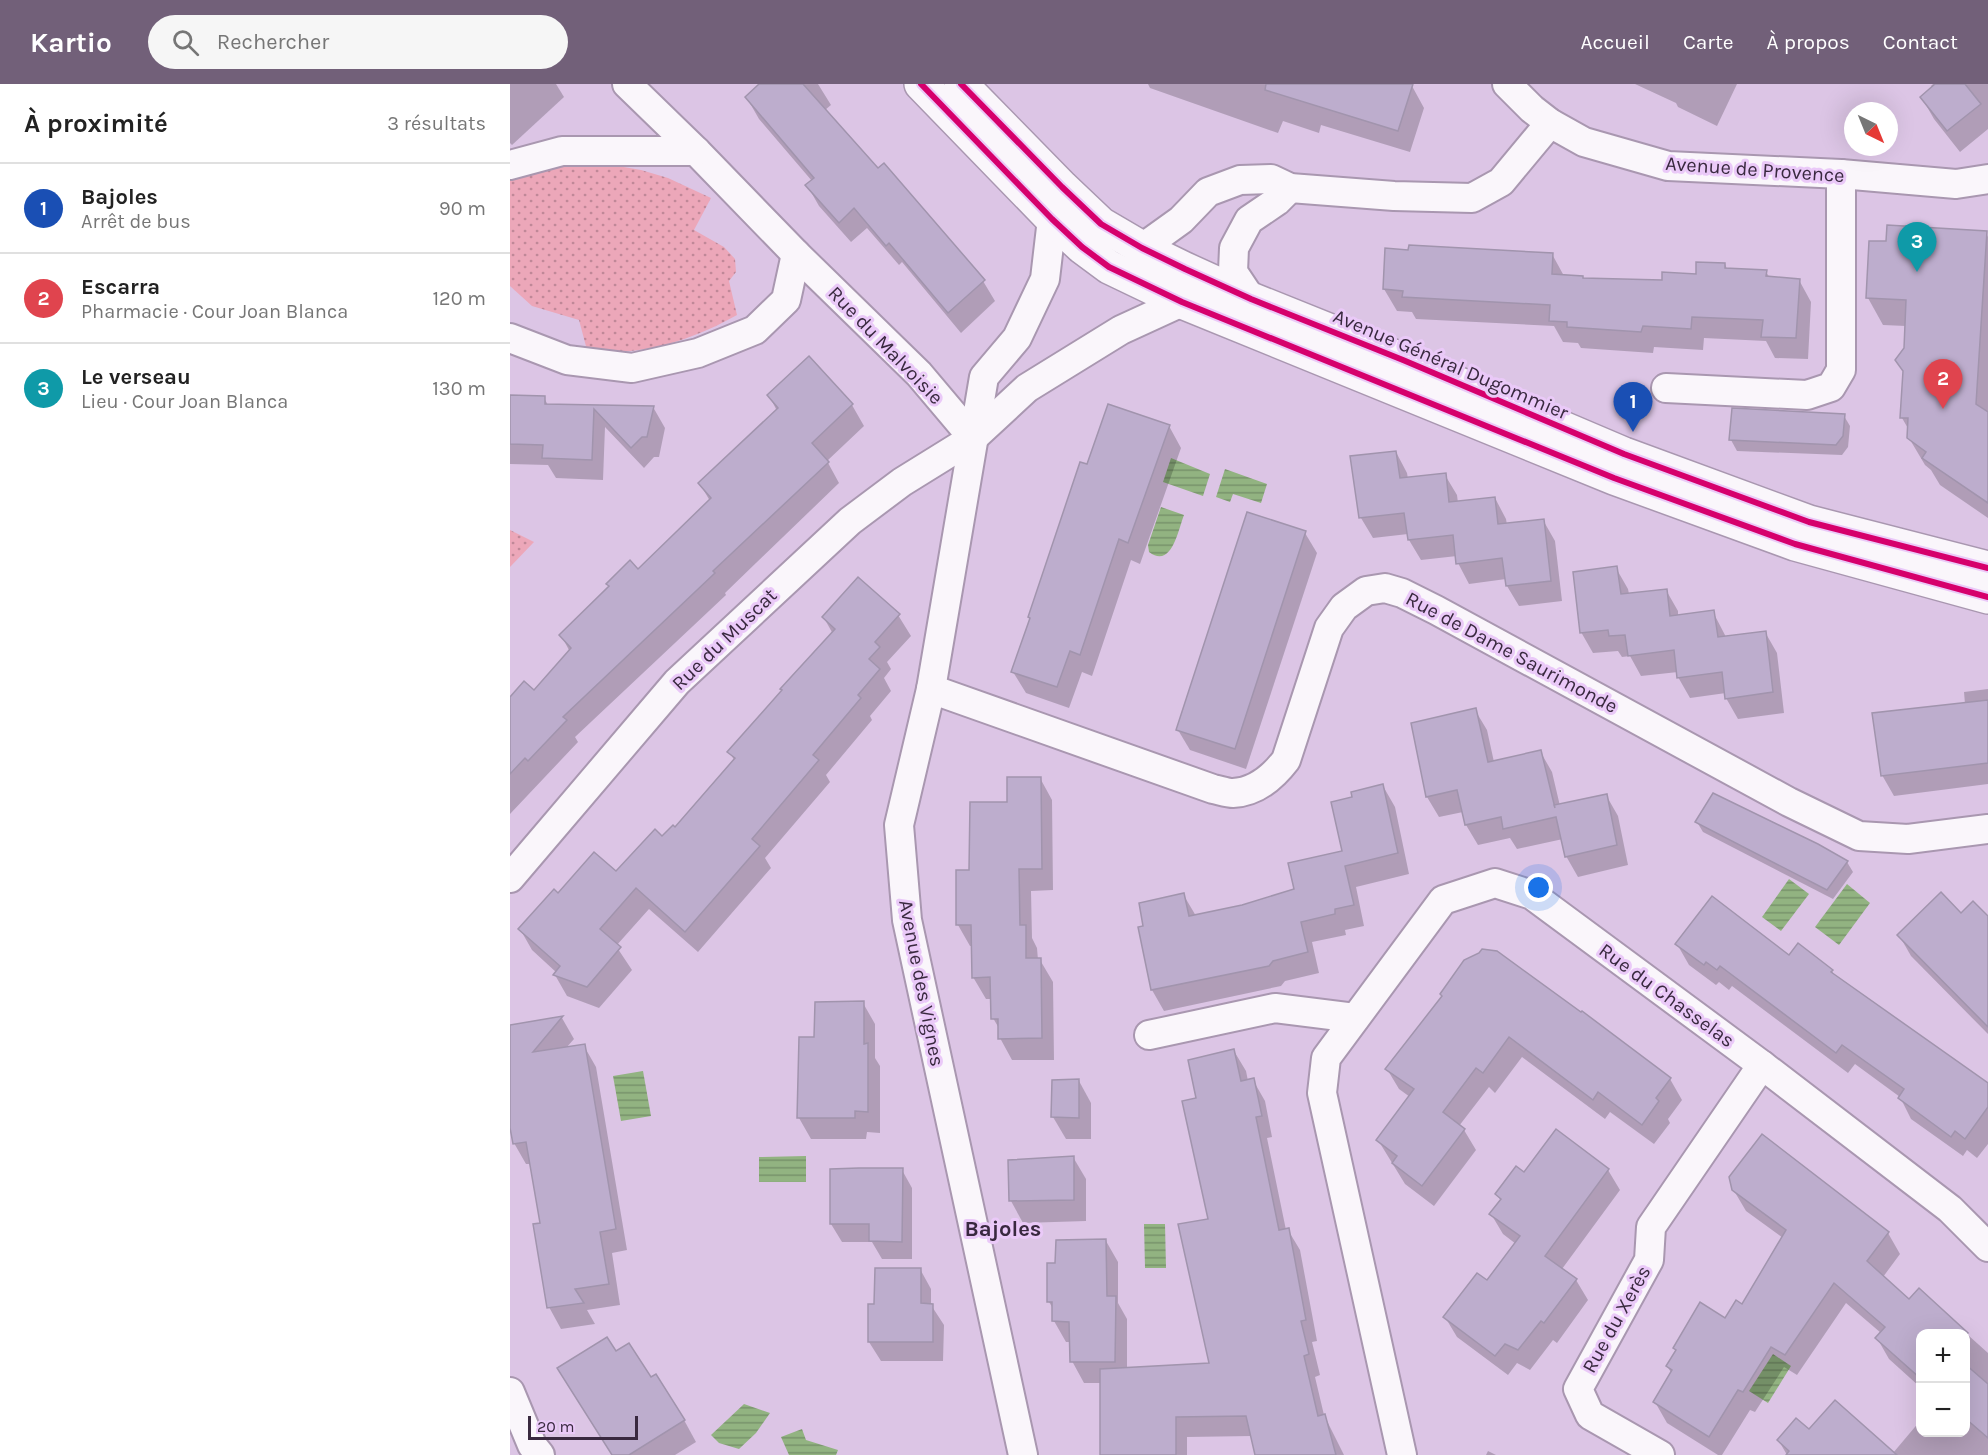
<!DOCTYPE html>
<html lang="fr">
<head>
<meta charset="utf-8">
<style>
	:root { --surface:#fff; --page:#f6f6f6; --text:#222; --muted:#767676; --line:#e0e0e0; --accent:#726079 }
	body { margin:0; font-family:Karla,sans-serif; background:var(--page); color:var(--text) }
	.controls { position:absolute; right:18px; bottom:18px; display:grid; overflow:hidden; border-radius:12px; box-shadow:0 6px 24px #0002 }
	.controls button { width:54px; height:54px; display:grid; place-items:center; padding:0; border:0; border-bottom:2px solid var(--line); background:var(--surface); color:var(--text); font:30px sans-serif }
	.compass { position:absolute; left:1334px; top:18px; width:54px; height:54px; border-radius:50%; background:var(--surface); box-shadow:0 6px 24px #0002; rotate:137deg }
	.scale { position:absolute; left:18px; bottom:15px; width:110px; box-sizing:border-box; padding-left:6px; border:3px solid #39293f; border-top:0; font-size:16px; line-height:21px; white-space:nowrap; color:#39293f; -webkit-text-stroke:4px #eac9f8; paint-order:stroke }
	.you { position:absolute; left:1029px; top:804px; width:21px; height:21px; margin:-15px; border:4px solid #fff; border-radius:50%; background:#1a73e8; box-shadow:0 0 0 9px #1a73e833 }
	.badge { display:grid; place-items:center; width:39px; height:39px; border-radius:50%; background:var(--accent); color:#fff; font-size:20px; font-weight:700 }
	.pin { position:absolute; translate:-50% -50px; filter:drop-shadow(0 2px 3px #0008) }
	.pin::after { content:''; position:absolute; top:32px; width:21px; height:18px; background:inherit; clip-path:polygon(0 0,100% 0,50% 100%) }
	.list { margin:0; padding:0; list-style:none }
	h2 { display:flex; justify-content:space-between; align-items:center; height:78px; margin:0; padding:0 24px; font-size:26px }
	h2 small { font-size:20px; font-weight:400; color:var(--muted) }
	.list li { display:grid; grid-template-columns:39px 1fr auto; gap:18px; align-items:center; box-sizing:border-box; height:90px; padding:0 24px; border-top:2px solid var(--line) }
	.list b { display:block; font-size:22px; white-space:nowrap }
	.list p { margin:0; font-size:20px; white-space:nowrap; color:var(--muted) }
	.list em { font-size:20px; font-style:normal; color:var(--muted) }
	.icon { flex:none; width:33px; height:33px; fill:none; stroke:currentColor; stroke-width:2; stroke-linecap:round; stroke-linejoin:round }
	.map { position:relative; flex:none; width:1478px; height:1371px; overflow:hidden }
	header { display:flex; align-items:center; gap:36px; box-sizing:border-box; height:84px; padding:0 30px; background:var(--accent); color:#fff }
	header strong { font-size:28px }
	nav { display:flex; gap:33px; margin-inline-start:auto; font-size:21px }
	.search { width:420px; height:54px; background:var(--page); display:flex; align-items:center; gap:15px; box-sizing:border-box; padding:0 21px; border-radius:33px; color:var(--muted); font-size:22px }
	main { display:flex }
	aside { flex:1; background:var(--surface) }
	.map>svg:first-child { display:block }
</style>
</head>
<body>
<header>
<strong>Kartio</strong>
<div class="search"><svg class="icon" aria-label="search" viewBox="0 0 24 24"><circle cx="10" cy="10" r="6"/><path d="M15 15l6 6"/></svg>Rechercher</div>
<nav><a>Accueil</a><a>Carte</a><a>À propos</a><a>Contact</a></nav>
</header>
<main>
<aside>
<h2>À proximité<small>3 résultats</small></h2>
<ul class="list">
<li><span class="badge" style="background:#1a4fb4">1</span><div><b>Bajoles</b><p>Arrêt de bus</p></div><em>90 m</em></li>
<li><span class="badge" style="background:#e0444e">2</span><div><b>Escarra</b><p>Pharmacie · Cour Joan Blanca</p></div><em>120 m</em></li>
<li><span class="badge" style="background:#0f9aa8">3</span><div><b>Le verseau</b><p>Lieu · Cour Joan Blanca</p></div><em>130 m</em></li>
</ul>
</aside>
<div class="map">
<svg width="1478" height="1371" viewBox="0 0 1478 1371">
	<defs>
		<pattern id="grass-dots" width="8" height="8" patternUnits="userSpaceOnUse" patternTransform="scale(1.5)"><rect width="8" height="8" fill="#eca7b9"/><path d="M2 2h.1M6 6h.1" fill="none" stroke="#c08898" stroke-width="1.8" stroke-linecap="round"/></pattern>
		<pattern id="water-rules" width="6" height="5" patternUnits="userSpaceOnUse" patternTransform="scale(1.5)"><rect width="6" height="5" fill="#92b381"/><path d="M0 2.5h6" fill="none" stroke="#78926b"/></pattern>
	</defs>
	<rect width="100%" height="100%" fill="#dcc5e5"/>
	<g fill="url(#grass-dots)">
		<path d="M73,76L131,86L158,94L201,114L184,146L214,163L225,175L226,188L219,197L227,231C183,256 128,274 77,266L69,236L22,222L0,202V93Z"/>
		<polygon points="0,446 24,458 0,483"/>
	</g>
	<g fill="url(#water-rules)">
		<polygon points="661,374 700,390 693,412 653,398"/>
		<polygon points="715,385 757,400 751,419 723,410 720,418 706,413"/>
		<path d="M651,423L674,431C668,446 662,485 639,468L638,461Z"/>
		<polygon points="1279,795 1299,810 1271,847 1252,833"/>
		<polygon points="1337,800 1360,819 1329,861 1305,843"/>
		<polygon points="133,987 141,1032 111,1037 103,992"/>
		<polygon points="296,1072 296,1098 249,1098 249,1073"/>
		<polygon points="634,1140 655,1140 656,1184 635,1184"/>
		<polygon points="1263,1270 1281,1282 1258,1319 1239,1307"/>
		<polygon points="234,1320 260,1329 246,1349 229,1365 209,1359 201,1351"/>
		<polygon points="292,1345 296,1356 328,1366 326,1371 279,1371 271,1353"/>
	</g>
	<g fill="#0003">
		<polygon points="0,0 46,0 54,13 2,61 0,59"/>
		<polygon points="253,0 308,0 321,21 315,26 368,86 473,197 485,217 451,249 392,178 389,181 357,144 341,158 309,122 297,101 302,97 249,35 237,14"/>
		<polygon points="638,0 895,0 902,2 914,24 900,68 811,41 809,49 773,37 768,49 640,4"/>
		<polygon points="1125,0 1227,0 1207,42 1168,23 1166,19"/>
		<polygon points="1423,0 1478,0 1478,45 1450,68 1424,35 1412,14 1423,4 1421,2"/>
		<polygon points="1476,149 1478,153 1478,434 1430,401 1421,386 1415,381 1399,354 1399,346 1392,334 1396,242 1373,241 1358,214 1377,159"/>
		<polygon points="1042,170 1054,192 1073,195 1153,198 1187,192 1215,180 1217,185 1256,188 1260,194 1289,196 1301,218 1298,275 1265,274 1256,257 1194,254 1193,266 1144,263 1143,269 1071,264 1068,259 1053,258 1044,242 906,235 902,228 887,227 874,205"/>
		<polygon points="298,274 342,321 354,342 317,377 329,399 215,509 216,511 65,653 68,658 0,730 0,615 24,609 60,568 51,551 128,487 200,417 190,400 267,327 259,311"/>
		<polygon points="0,312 34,314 38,321 143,323 155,344 149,373 144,373 134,384 95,343 93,396 46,394 38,381 0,380"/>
		<polygon points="1334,332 1340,342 1338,363 1332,371 1227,367 1221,356"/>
		<polygon points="659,342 671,364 630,480 621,476 582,592 572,588 559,624 516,609 503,588 521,536 519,533 578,382"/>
		<polygon points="886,368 897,389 898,395 935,391 947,411 948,419 985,414 996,435 997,441 1033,436 1045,457 1052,517 1009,522 997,502 996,495 959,500 948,479 947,472 911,476 899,456 898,450 863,454 851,434 842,373"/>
		<polygon points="738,430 795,449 807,469 736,685 680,666 668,646"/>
		<polygon points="1106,484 1118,505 1119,510 1156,506 1168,527 1168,532 1203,528 1216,553 1255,548 1267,569 1274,629 1228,635 1216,614 1216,609 1180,614 1168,593 1168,588 1131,592 1120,572 1112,573 1108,567 1083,569 1071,548"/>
		<polygon points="388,531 401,552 377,578 381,585 374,594 381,607 360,632 362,636 316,691 320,698 255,774 261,784 188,868 139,825 106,862 122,886 89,924 57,912 45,891 47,889 22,866 10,845 49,811 106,789 165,745 225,677 219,668 323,550 314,534"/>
		<polygon points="1478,605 1478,700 1384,712 1372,691 1455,620 1454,608"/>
		<polygon points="965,626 977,646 984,678 1030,667 1042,688 1050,722 1096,711 1108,732 1118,781 1068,793 1056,772 1053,755 1007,765 1000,754 968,761 956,741 953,728 929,733 917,713"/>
		<polygon points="530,694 542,716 543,806 521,807 522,854 527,864 528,876 530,876 543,898 544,976 502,976 490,954 490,946 483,934 482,915 476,915 463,893 463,862 460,862 448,841 460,788 498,719"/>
		<polygon points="873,702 885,723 899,790 846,803 854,842 835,846 836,851 802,858 809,889 775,897 771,902 654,927 642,906 630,844 635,843 673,810 686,832 732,822 786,806 833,768 844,714"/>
		<polygon points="1187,738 1337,778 1343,788 1323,815 1193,748"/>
		<polygon points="1451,831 1478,834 1478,950 1401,872 1389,851"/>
		<polygon points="1167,860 1280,873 1322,887 1325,893 1478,1007 1478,1060 1467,1074 1457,1066 1453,1072 1401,1035 1390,1013 1345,980 1338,989 1222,902 1219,906 1209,898 1206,901 1179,881"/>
		<polygon points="353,919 365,940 365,974 370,982 370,1049 357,1048 356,1055 301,1055 289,1034 306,954"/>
		<polygon points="1072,929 1160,995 1172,1016 1158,1035 1160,1039 1144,1060 1100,1028 1095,1035 1012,973 985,1009 979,1003 949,1042 954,1046 966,1066 924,1122 895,1100 868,1056 900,1013 889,1005 877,985"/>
		<polygon points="52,934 64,955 56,964 74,962 86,983 117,1166 102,1169 110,1221 77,1226 85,1240 51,1245 39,1223 32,1140 21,1080 16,1080 4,1059 0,1034 0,942"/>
		<polygon points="724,967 736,987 738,997 743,996 755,1017 762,1053 757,1054 776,1146 778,1146 790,1166 807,1257 802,1258 810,1291 805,1293 814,1331 834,1371 746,1371 742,1352 677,1353 677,1371 592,1371 591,1299 574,1299 562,1277 561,1258 556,1258 544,1237 544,1226 539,1218 547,1180 596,1157 608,1178 608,1219 617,1235 617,1285 701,1280 700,1136 688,1015"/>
		<polygon points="569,997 581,1019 581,1055 556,1055 543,1033"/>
		<polygon points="563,1073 576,1095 576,1137 513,1139 501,1117"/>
		<polygon points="392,1086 402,1104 402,1175 372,1175 362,1158 332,1158 321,1140 321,1087"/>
		<polygon points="1098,1086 1110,1106 1052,1185 1066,1196 1078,1216 1047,1259 1043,1256 1020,1286 1007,1279 998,1291 947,1253 935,1233 977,1198 1006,1160 993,1150 981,1130 991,1117 987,1110 1014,1090"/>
		<polygon points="1223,1105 1378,1149 1390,1170 1373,1193 1399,1218 1409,1207 1478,1269 1478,1371 1277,1371 1269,1357 1299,1347 1383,1369 1410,1337 1410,1348 1456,1348 1456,1250 1410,1250 1410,1303 1379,1275 1367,1254 1371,1249 1336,1219 1287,1291 1274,1283 1245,1328 1240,1326 1212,1371 1208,1371 1157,1339 1145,1318 1162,1290 1157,1282 1166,1267 1164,1264 1216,1236 1232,1222 1273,1154 1236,1127"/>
		<polygon points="410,1185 421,1205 421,1221 434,1241 433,1277 371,1277 359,1258 366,1221"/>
		<polygon points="105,1269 141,1295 174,1336 186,1358 165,1371 103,1371"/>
		<polygon points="978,1367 986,1371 976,1371"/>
	</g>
	<g fill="#bdadcd" stroke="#a194ad" stroke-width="1.5">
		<polygon points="249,0 293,0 368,84 374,79 475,196 438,229 379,159 376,162 344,124 329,139 295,101 304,94 235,13"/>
		<polygon points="756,0 903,0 888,47 755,6"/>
		<polygon points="1425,0 1455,0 1471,20 1437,47 1410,13"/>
		<polygon points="1377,141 1477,147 1466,320 1478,328 1478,419 1412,374 1416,368 1397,354 1398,334 1390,334 1393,287 1385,276 1394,264 1396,216 1356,214 1359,157 1376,157"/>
		<polygon points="899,161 1043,169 1042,190 1073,192 1073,194 1152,196 1152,188 1186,190 1186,178 1215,179 1215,184 1257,186 1256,192 1290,195 1286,254 1251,253 1253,236 1182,233 1181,245 1133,242 1131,248 1057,243 1057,238 1039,237 1040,221 892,213 893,207 873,205 875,164 898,166"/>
		<polygon points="299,272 343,320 302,359 319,378 203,487 205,489 53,633 57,636 18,677 15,674 0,690 0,613 14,597 24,606 61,564 49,551 99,502 96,500 120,476 128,485 201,414 188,399 268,324 257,311"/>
		<polygon points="0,311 35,312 35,320 144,322 137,353 132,353 121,364 84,325 82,376 32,374 33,361 0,360"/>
		<polygon points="598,320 660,341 618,459 609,455 570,571 560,567 547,603 501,588 520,534 518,533 570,378 577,380"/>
		<polygon points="1222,324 1335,330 1333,352 1326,361 1219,356"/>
		<polygon points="886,367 890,394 936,389 939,418 985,413 988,440 1034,435 1041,497 996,502 992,474 946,480 943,451 898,456 894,429 849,434 840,372"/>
		<polygon points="737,428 796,447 725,665 666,646"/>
		<polygon points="1107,482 1111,510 1157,505 1160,532 1204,526 1208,553 1256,547 1263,608 1215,615 1212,588 1167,594 1164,566 1118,572 1115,551 1099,552 1098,546 1070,549 1063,488"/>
		<polygon points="348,493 390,530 365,558 370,563 359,575 370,585 348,611 351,614 303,671 309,676 242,755 250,762 175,848 126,804 90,845 111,863 77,903 43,891 50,882 8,845 44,805 48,809 84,768 106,787 145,745 152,752 163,741 165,743 225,674 217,668 272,606 270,605 325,545 312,533"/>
		<polygon points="1478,616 1478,679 1371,692 1362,629"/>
		<polygon points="966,624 978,678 1031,666 1045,724 1044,721 1097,710 1107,761 1055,773 1046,733 993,745 991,733 955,741 947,706 916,713 901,639"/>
		<polygon points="497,693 531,693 532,785 509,785 510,841 516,841 516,874 531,874 532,954 488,955 488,935 481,935 480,893 462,894 461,841 446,841 446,786 459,786 460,718 497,718"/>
		<polygon points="873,700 888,769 835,782 844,821 825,825 825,830 791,838 798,868 763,877 759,882 641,906 628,843 633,842 629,819 674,809 679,832 732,821 784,805 778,779 832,767 821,718 842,713 841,708"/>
		<polygon points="1203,709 1308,760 1338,777 1317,806 1185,738"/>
		<polygon points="1431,808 1451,829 1463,817 1478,832 1478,943 1387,851"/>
		<polygon points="1202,812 1279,871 1288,859 1323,886 1321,888 1478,999 1478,1023 1455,1055 1445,1047 1441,1053 1388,1014 1394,1005 1332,961 1326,969 1210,882 1207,886 1196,878 1194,881 1165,860"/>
		<polygon points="972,865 987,867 1071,928 1072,927 1161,994 1146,1014 1149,1017 1132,1041 1088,1008 1083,1016 999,953 973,989 966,984 933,1028 955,1045 912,1102 882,1079 887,1072 866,1056 904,1005 875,985 932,912 930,910 954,876 969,869"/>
		<polygon points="354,917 354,960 358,959 358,1028 345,1027 345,1034 287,1034 289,953 304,953 305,918"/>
		<polygon points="53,932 23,968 75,960 106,1145 90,1148 99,1200 65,1205 74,1219 37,1224 23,1140 30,1139 16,1058 3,1060 0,1044 0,941"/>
		<polygon points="724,965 731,997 744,994 752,1032 746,1033 769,1146 779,1144 796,1236 791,1237 799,1270 794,1272 808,1332 815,1330 826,1371 745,1371 736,1332 666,1333 666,1371 590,1371 590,1285 699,1279 668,1140 698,1135 672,1017 686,1014 678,976"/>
		<polygon points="569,995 569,1034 541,1033 542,996"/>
		<polygon points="1046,1045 1099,1085 1035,1172 1067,1195 1034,1239 1031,1237 1008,1266 995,1260 985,1272 933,1233 967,1189 977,1196 1010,1152 979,1130 991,1115 985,1110 1006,1082 1014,1088"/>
		<polygon points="1252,1050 1379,1148 1357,1177 1399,1215 1409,1204 1458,1249 1455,1251 1410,1250 1410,1294 1365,1254 1375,1243 1324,1199 1275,1271 1261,1263 1233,1308 1228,1306 1199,1353 1143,1318 1162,1286 1156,1282 1166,1266 1163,1264 1190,1218 1215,1234 1226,1216 1232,1220 1276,1146 1222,1106 1219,1093"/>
		<polygon points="564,1072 564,1116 499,1117 498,1076"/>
		<polygon points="349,1084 393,1084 392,1158 359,1157 359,1140 320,1140 320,1085"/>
		<polygon points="596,1155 597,1212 606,1212 605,1278 560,1278 559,1238 542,1237 542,1218 537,1218 537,1179 545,1179 546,1156"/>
		<polygon points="365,1184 411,1184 411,1219 423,1220 423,1258 358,1258 358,1220 364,1220"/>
		<polygon points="97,1253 106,1267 119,1259 141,1293 146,1290 175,1336 119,1371 102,1371 47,1284"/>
		<polygon points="1455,1280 1478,1300 1478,1354 1455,1334"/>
		<polygon points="1325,1316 1387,1371 1276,1371 1279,1367 1267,1356 1286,1334 1299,1345"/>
	</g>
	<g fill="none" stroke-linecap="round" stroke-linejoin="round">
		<defs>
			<g id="street">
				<polyline points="117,0 186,67 286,170 409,290 463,354"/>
				<polyline points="997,0 1022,25 1040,39 1074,58 1158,82 1331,90 1446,100 1478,95"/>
				<polyline points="0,81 52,67 186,67"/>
				<polyline points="632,164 671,136 698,108 730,96 761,95 780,104 884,112 962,114 991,98 1040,39"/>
				<polyline points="741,215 723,188 724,164 739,136 767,117 780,104"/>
				<polyline points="0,254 57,276 122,284 188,269 245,246 276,216 286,170"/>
				<polyline points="1156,304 1297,311 1321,303 1331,286 1331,90"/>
				<path d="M421,605L703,705C709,706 717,709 723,709C746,708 763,693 776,676L819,544L834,523L856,507L875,504L892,509L926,526L1279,718L1349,752L1398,755L1478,745"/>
				<polyline points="0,794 167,598 340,437 392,398 463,354 517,304 611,246 672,218"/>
				<polyline points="639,951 765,924 845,934"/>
				<polyline points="0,1308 22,1361 30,1371"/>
				<polyline points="513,1371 397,836 389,741 421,605 474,293 507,254 535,195 542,135"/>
				<polyline points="892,1371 812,1009 816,974 933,816 985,799 1022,811 1252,981 1440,1125 1478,1163"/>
				<polyline points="1150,1371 1080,1331 1068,1305 1139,1176 1141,1143 1252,981"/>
			</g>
			<g id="secondary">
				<polyline points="411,0 542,135 572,163 599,183 672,218 1104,394 1285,460 1478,513"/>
				<polyline points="451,0 552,103 591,140 632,164 675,185 741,215 893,276 1114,370 1299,438 1478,484"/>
			</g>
		</defs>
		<use href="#street" stroke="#a997b0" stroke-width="32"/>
		<use href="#secondary" stroke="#a997b0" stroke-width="36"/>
		<use href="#street" stroke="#faf6fb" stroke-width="28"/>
		<use href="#secondary" stroke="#faf6fb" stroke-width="33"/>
		<defs>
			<g id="cycleway">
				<polyline points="411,0 542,135 572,163 599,183 672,218 1104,394 1285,460 1478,513"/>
				<polyline points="451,0 552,103 591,140 632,164 675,185 741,215 893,276 1114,370 1299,438 1478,484"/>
			</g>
		</defs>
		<use href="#cycleway" stroke="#eac9f8" stroke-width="10"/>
		<use href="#cycleway" stroke="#d6006c" stroke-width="6"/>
	</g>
	<g text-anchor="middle" stroke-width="6" stroke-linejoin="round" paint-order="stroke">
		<g font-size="20" fill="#39293f" stroke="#eac9f8">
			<text transform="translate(1245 85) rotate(4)" y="7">Avenue de Provence</text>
			<text transform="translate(376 261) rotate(46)" y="7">Rue du Malvoisie</text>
			<text transform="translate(941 280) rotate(23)" y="7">Avenue Général Dugommier</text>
			<text transform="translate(214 555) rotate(-44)" y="7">Rue du Muscat</text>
			<text transform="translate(1002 568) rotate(28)" y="7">Rue de Dame Saurimonde</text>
			<text transform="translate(412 899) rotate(79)" y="7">Avenue des Vignes</text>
			<text transform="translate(1157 911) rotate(36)" y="7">Rue du Chasselas</text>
			<text transform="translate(1106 1235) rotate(-61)" y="7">Rue du Xerès</text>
		</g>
		<g font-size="22" font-weight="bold" fill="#39293f" stroke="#eac9f8">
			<text x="493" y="1152">Bajoles</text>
		</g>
	</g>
</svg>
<div class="controls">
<button>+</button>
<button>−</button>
</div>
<svg class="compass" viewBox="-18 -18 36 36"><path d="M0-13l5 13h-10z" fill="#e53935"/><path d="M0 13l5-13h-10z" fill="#767676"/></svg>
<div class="scale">20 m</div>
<div class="you"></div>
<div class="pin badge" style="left:1123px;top:348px;background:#1a4fb4">1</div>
<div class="pin badge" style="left:1433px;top:325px;background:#e0444e">2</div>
<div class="pin badge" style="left:1407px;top:188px;background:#0f9aa8">3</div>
</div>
</main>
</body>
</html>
